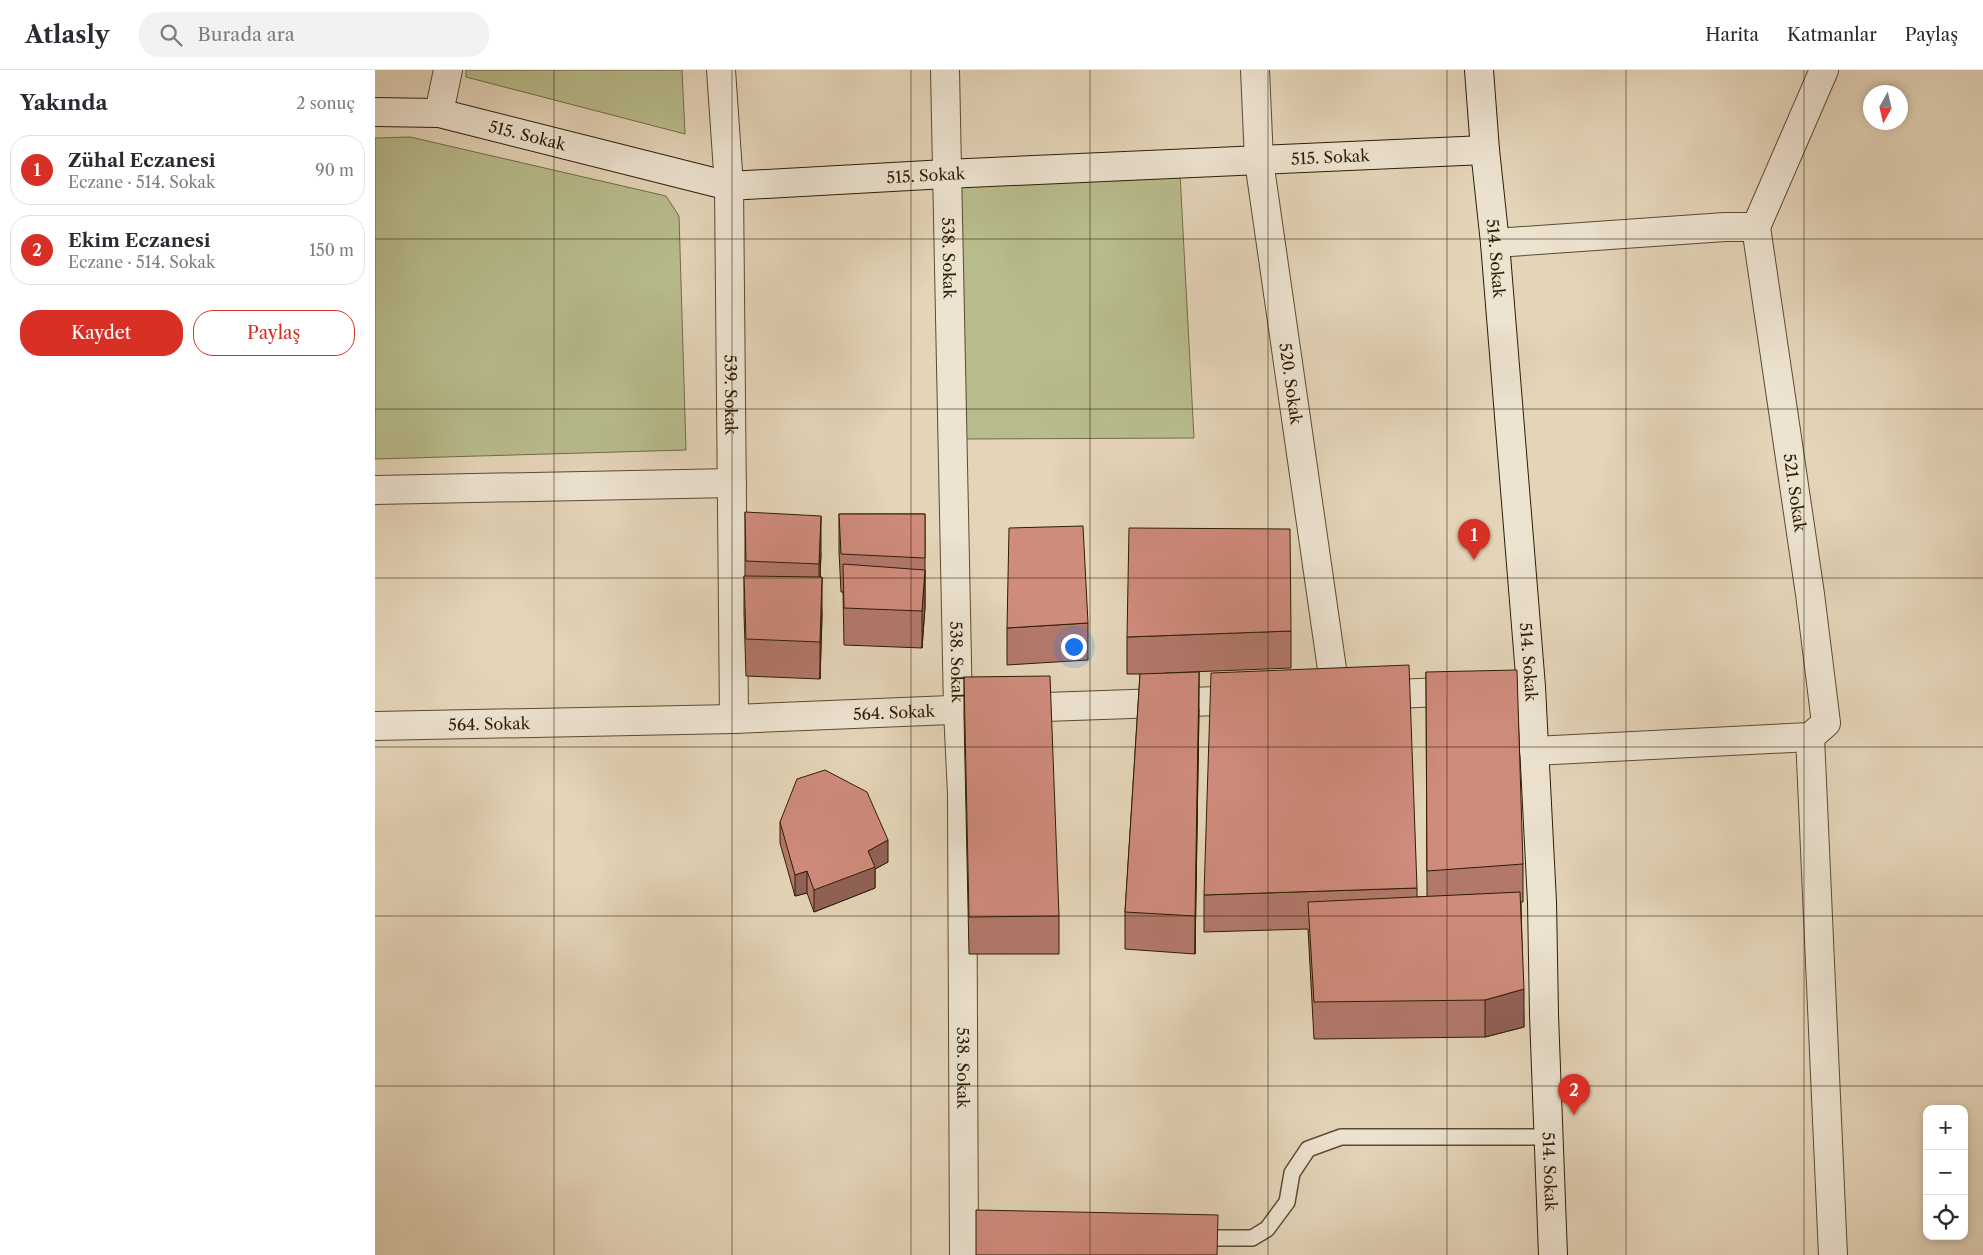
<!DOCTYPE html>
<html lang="tr">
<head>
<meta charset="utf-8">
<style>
	:root { --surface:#fff; --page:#f2f2f3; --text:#2b2b33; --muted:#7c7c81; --line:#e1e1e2; --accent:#d93025 }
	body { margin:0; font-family:"Libre Caslon Text",serif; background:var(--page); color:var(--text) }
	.controls { position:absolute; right:15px; bottom:15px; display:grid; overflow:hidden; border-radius:10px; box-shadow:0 2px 8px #0003 }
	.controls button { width:45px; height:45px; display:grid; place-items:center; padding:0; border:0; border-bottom:1px solid var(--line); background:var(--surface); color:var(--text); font:25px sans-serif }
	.compass { position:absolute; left:1488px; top:15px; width:45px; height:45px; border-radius:50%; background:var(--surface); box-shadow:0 2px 8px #0003; rotate:188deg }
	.you { position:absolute; left:698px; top:576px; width:18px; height:18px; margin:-12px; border:4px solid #fff; border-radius:50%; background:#1a73e8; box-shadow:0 0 0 8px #1a73e833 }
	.badge { display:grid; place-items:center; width:32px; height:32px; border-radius:50%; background:var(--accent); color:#fff; font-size:16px; font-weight:700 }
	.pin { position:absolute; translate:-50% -41px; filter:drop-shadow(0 1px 2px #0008) }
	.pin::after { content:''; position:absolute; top:26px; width:18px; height:15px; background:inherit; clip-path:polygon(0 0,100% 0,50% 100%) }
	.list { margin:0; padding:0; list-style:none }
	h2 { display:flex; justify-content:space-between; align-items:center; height:65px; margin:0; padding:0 20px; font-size:21px }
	h2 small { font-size:16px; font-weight:400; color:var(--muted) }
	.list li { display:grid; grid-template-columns:32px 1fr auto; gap:15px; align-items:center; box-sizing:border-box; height:70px; margin:0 10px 10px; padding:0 10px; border:1px solid var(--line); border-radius:20px }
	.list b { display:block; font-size:19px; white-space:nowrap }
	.list p { margin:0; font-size:16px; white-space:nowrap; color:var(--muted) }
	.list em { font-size:16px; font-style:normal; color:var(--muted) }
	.actions { display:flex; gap:10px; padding:15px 20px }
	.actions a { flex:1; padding:11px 0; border:1px solid var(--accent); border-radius:20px; text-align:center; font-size:18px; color:var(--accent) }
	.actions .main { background:var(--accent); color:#fff }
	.icon { flex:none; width:28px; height:28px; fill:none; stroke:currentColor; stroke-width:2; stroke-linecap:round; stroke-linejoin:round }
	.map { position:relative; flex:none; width:1608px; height:1185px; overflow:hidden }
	header { display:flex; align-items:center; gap:30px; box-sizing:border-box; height:70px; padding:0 25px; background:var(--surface); border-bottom:1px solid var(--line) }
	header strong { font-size:24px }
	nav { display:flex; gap:28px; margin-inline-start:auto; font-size:18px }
	.search { width:350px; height:45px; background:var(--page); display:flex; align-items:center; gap:12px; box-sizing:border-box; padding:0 18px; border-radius:20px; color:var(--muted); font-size:19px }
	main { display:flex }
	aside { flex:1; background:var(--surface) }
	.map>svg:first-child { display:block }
</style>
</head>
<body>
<header>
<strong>Atlasly</strong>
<div class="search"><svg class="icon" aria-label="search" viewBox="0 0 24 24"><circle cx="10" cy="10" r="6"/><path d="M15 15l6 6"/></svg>Burada ara</div>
<nav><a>Harita</a><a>Katmanlar</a><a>Paylaş</a></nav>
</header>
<main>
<aside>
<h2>Yakında<small>2 sonuç</small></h2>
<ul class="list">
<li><span class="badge">1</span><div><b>Zühal Eczanesi</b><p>Eczane · 514. Sokak</p></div><em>90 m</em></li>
<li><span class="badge">2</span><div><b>Ekim Eczanesi</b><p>Eczane · 514. Sokak</p></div><em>150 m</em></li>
</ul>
<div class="actions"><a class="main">Kaydet</a><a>Paylaş</a></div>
</aside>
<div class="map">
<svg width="1608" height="1185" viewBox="0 0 1608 1185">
	<rect width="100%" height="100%" fill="#e4d4b8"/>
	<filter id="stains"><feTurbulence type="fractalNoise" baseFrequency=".004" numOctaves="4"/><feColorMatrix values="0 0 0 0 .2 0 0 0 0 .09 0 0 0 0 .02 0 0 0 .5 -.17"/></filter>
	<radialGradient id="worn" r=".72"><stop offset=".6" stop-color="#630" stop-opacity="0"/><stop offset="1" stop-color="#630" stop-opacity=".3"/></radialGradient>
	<g fill="#b8bc8c" stroke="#736c48">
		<polygon points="91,0 307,0 310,64 91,7"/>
		<polygon points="35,67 291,126 304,146 311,380 0,389 0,68"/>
		<polygon points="805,104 819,368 589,369 580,111"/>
	</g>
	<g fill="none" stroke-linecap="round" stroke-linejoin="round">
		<defs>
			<polyline id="lane" points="823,1168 877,1168 892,1159 912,1132 917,1103 933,1079 966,1067 1173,1067"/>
			<g id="street">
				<path id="s1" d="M346,0L354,116L359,649"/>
				<path id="s2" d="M570,0L583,640L587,724L589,1185"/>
				<path id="s3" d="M880,0L884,91L961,627"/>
				<polyline points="64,43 73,0"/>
				<polyline points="1381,157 1449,0"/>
				<path id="s4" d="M1120,173L1350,157H1381L1435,524L1451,653L1435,667L1159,681"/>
				<polyline points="0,420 357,413"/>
				<polyline points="998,625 1089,621"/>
				<polyline points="640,638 872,630"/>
				<path id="s5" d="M0,656L359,649L600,639"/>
				<polyline points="1435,667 1458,1185"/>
			</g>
			<g id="secondary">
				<path id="s6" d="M1104,0L1110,80L1120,173L1156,617L1167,832L1169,945L1178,1185"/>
				<path id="s7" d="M0,42L64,43L354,116L571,104L1110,80"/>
			</g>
		</defs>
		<use href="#lane" stroke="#5c4b30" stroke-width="18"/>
		<use href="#street" stroke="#5c4b30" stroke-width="30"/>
		<use href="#secondary" stroke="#2e1d03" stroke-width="30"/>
		<use href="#lane" stroke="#ede3d1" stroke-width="15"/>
		<use href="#street" stroke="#ede3d1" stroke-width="28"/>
		<use href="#secondary" stroke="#ede3d1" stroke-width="28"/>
	</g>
	<g fill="#b2786b" stroke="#2e1d03">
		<polygon points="370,442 446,483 445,507 447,545 445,609 371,606 369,544 369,506 370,506"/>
		<polygon points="464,444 550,444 550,537 547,578 469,575 468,522 466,522 464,481"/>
		<polygon points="713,553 713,590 632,595 632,558"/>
		<polygon points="916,561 916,598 790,603 824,639 820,884 750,879 750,842 765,604 752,604 752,567"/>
		<polygon points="1051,602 1148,794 1148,832 1146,832 1149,957 1110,967 939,969 933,859 829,862 829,825 1042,818 1042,827 1052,827"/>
		<polygon points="589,607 684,846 684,884 594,884 589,645"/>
		<polygon points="405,752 513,792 500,799 500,818 439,842 432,823 420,826 405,773"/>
	</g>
	<g fill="#916157" stroke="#2e1d03">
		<polygon points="446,446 446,483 444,532 444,494"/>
		<polygon points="550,500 550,537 547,578 547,541"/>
		<polygon points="447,507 447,545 445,609 445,572"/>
		<polygon points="824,602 824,639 820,884 820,846"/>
		<polygon points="513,770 513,792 500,799 500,818 439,842 439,820 493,781"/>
		<polygon points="432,801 432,823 420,826 420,805"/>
		<polygon points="1149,919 1149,957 1110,967 1110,930"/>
	</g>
	<g fill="#cf8b7c" stroke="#2e1d03">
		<polygon points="370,442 446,446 444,494 371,491"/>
		<polygon points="464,444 550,444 550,488 466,484"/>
		<polygon points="708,456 713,553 632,558 634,458"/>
		<polygon points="754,458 915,459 916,561 752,567"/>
		<polygon points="468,494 550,500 547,541 469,538"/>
		<polygon points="369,506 447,507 445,572 371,569"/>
		<polygon points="1034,595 1042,818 829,825 836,603"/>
		<polygon points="1142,600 1148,794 1052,801 1051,602"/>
		<polygon points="824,602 820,846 750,842 765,604"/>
		<polygon points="675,606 684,846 594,847 589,607"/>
		<polygon points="450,700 492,722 513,770 493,781 500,797 439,820 432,801 420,805 405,752 422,709"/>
		<polygon points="1145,822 1149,919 1110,930 939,932 933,832"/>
		<polygon points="601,1140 843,1145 842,1185 601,1185"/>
	</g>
	<path fill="none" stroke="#2e1d03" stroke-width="1" stroke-opacity="0.55" d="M179,0V1185M357,0V1185M536,0V1185M715,0V1185M893,0V1185M1072,0V1185M1251,0V1185M1429,0V1185M0,169H1608M0,339H1608M0,508H1608M0,677H1608M0,846H1608M0,1016H1608"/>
	<g text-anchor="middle" stroke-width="4.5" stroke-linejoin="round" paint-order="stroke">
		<g font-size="16" fill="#2e1d03" stroke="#ede3d1">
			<text dy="6" stroke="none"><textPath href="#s7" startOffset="155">515. Sokak</textPath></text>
			<text dy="6" stroke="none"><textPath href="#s7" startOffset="965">515. Sokak</textPath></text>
			<text dy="6" stroke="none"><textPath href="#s7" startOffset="560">515. Sokak</textPath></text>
			<text dy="6" stroke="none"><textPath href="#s2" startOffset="188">538. Sokak</textPath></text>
			<text dy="6" stroke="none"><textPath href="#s6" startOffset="189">514. Sokak</textPath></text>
			<text dy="6" stroke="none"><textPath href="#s3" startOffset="316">520. Sokak</textPath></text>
			<text dy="6" stroke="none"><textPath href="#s1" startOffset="325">539. Sokak</textPath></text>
			<text dy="6" stroke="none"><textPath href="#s4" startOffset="530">521. Sokak</textPath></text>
			<text dy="6" stroke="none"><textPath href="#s2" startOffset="592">538. Sokak</textPath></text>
			<text dy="6" stroke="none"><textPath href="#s6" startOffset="594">514. Sokak</textPath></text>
			<text dy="6" stroke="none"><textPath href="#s5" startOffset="519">564. Sokak</textPath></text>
			<text dy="6" stroke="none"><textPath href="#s5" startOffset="114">564. Sokak</textPath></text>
			<text dy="6" stroke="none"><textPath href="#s2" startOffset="998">538. Sokak</textPath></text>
			<text dy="6" stroke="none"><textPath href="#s6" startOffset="1104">514. Sokak</textPath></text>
		</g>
	</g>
	<rect width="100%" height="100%" filter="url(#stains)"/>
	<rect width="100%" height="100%" fill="url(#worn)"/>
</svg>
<div class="controls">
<button>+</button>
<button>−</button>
<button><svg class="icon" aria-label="locate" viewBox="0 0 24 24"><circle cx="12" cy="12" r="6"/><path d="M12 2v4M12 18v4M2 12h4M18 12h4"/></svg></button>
</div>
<svg class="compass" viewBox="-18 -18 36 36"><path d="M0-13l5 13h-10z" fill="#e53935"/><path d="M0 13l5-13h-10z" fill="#7c7c81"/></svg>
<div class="you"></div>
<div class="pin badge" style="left:1099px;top:490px">1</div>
<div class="pin badge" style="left:1199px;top:1045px">2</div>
</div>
</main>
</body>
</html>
